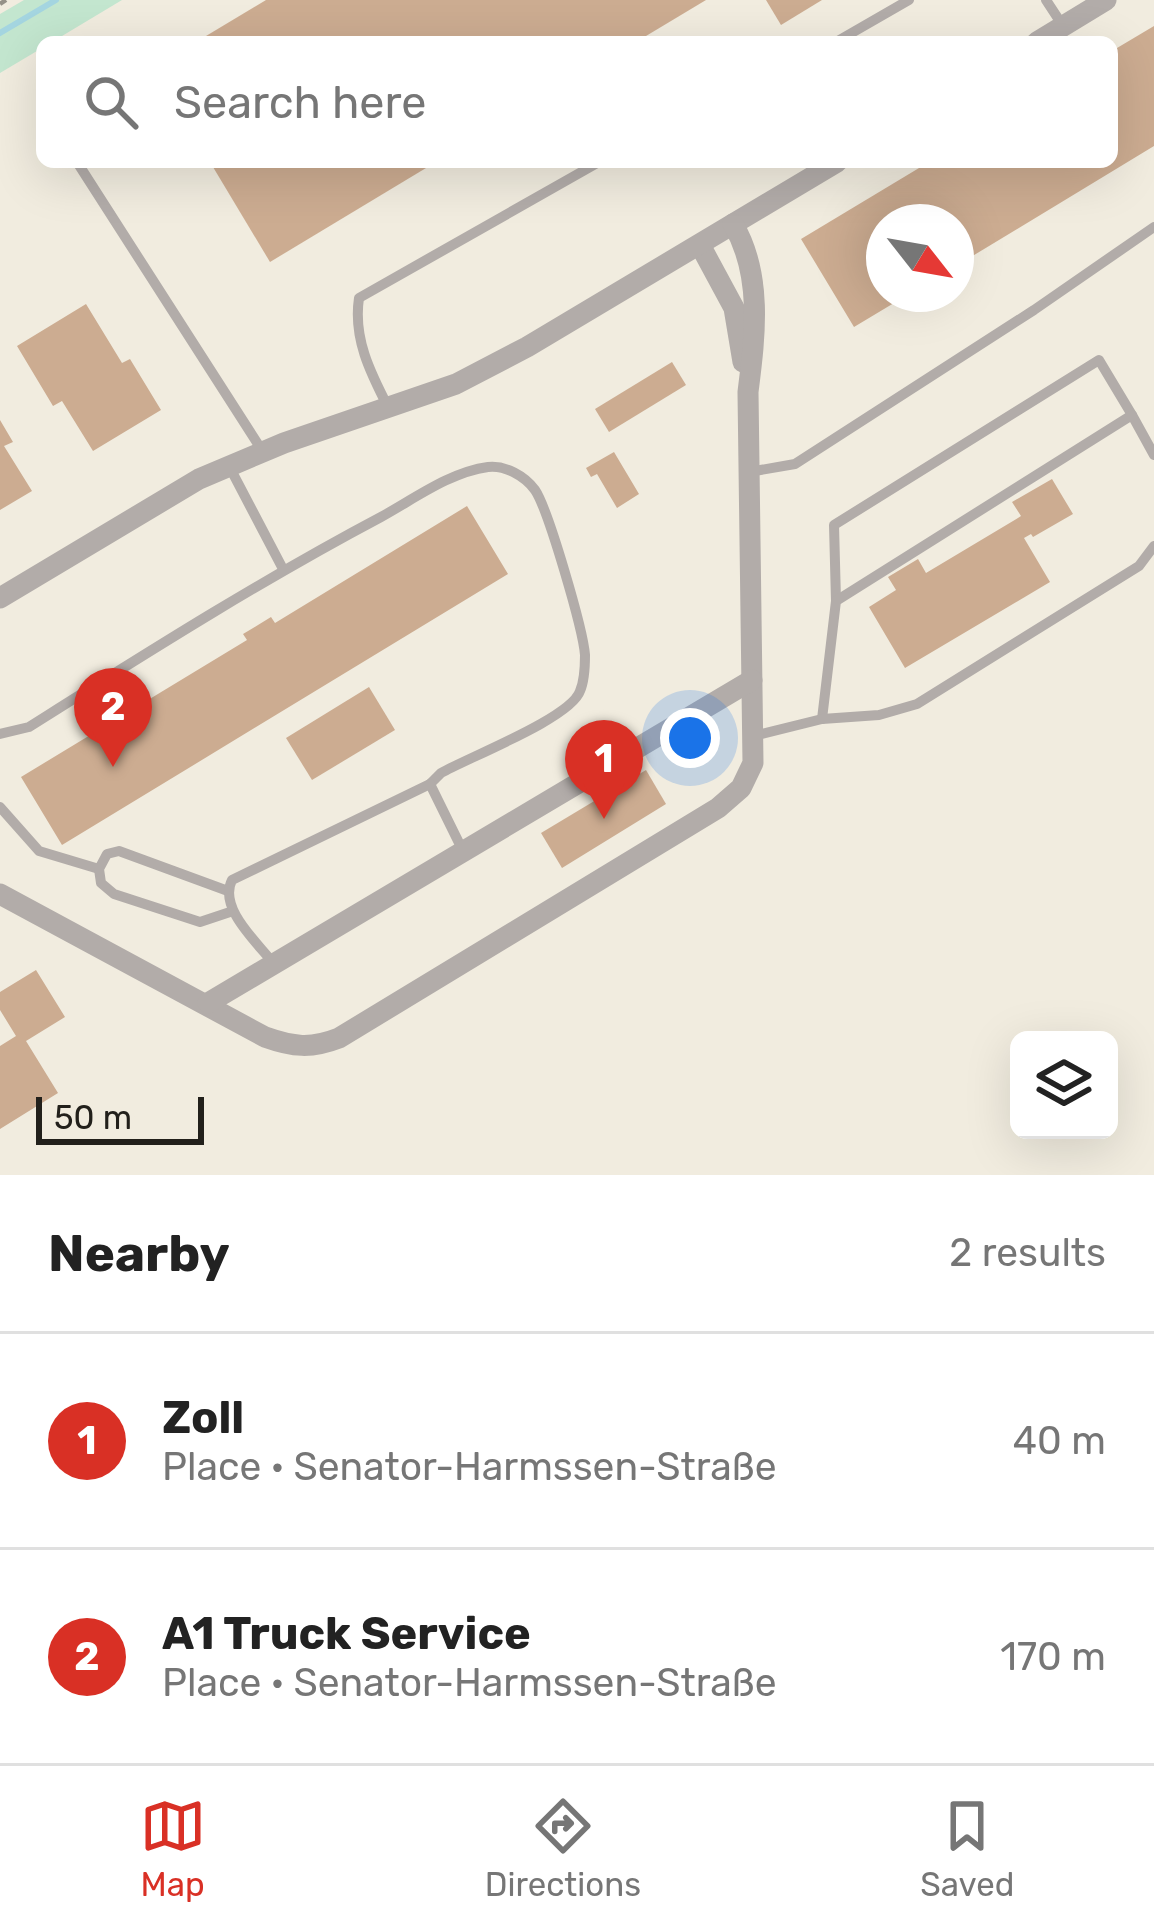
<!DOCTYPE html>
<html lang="en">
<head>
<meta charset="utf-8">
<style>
	:root { --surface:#fff; --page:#f2f2f2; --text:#222; --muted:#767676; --line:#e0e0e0; --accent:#d93025 }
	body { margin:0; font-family:Rubik,sans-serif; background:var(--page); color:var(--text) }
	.controls { position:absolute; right:36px; bottom:36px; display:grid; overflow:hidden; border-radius:18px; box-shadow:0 12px 48px #0002 }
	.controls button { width:108px; height:108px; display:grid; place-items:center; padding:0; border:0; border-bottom:3px solid var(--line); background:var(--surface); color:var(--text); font:60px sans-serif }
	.compass { position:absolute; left:866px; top:204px; width:108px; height:108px; border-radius:50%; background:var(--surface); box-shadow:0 12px 48px #0002; rotate:121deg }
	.scale { position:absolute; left:36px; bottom:30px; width:168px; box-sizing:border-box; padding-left:12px; border:6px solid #22201b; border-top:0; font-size:33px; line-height:42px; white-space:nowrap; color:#22201b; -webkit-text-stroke:9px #f1ecdf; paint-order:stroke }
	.you { position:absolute; left:690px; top:738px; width:42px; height:42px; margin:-30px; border:9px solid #fff; border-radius:50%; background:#1a73e8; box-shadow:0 0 0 18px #1a73e833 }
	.badge { display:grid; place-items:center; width:78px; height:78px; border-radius:50%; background:var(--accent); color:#fff; font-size:39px; font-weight:700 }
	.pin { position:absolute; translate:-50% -99px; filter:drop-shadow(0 3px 6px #0008) }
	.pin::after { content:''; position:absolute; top:63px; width:42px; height:36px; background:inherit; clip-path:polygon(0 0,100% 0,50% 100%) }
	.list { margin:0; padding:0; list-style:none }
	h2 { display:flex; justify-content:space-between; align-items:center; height:156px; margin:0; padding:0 48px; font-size:51px }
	h2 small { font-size:39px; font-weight:400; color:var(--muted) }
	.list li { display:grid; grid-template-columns:78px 1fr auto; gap:36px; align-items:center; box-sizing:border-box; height:216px; padding:0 48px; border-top:3px solid var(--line) }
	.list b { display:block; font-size:45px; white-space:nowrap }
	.list p { margin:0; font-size:39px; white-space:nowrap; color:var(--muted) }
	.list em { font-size:39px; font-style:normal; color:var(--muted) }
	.icon { flex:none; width:66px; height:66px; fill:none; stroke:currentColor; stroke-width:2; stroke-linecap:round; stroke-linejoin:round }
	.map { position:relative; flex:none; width:1154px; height:1175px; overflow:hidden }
	.search { position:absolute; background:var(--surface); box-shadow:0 12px 48px #0002; left:36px; right:36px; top:36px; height:132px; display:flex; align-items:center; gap:30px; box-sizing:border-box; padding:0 42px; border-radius:18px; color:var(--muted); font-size:45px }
	.sheet { height:588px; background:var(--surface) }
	nav { display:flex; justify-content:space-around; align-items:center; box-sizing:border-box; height:168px; border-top:3px solid var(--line); background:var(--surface); font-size:33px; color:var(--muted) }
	nav a { display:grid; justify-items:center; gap:6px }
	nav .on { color:var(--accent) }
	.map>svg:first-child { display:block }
</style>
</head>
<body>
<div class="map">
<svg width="1154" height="1175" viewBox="0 0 1154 1175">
	<rect width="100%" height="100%" fill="#f1ecdf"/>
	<polygon fill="#c3e6cf" points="24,0 122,0 52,42 42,42 42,48 0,73 0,14"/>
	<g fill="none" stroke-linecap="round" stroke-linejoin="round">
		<polyline stroke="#a4d5e0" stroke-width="6" points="0,33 56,0"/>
	</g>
	<g fill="#ccac91">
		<polygon points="266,0 706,0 636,42 196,42"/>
		<polygon points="766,0 822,0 781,25"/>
		<polygon points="1154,26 1154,146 956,266 956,222 884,222 884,294 909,294 854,327 801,239 929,162 1112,162 1112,51"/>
		<polygon points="210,162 436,162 270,262"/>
		<polygon points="86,304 122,363 130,359 161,410 93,451 62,401 53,406 17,346"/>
		<polygon points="672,362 686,385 609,432 595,409"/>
		<polygon points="0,420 13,442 4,446 32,491 0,510"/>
		<polygon points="614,452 639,494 617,508 597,474 591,477 586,468"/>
		<polygon points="1052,479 1073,514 1033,537 1031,534 1024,538 1050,582 905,668 869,607 896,590 888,577 918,559 926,573 1013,521 1021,516 1012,502"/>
		<polygon points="467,506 508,574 62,845 21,777 247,640 243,634 258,625 271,617 275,623"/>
		<polygon points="369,687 395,730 312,780 286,738"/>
		<polygon points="646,770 666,804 562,868 541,833"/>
		<polygon points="36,970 65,1017 26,1041 58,1093 0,1129 0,1046 16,1036 0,1010 0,992"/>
	</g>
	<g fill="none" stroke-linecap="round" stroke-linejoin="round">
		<polyline stroke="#959188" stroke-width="4.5" stroke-dasharray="9 6" stroke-linecap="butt" points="0,4 6,0"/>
		<g stroke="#b2aca9" stroke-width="10">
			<polyline points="1046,0 1063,26"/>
			<polyline points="836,42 909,0"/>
			<polyline points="77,162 263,452"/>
			<path d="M388,407C370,372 353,338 359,298L599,162"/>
			<polyline points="229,466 283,569"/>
			<polyline points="749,472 795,464 1034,310 1154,227"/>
			<polyline points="836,601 834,525 1099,360 1132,415"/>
			<polyline points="822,719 836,601 1132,415 1154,455"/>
			<path d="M0,734L29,727C145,654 260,581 381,517C414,499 450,472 488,467C505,465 525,476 535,490C548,509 583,629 585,655C585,665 584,682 580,691C571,718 469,757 441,773L430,784L463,851"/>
			<polyline points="753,736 822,719 879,715 917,704 1139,566 1154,546"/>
			<polyline points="0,807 39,851 99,869"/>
			<polyline points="228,891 119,851 107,854 99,869 101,883 114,894 200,922 233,911"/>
			<path d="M274,964C257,942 218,908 232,880L430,784"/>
		</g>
		<g stroke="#b2aca9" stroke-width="21">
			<polyline points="1037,42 1106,0"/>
			<polyline points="700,245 734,308 743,362"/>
			<polyline points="0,598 199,479 284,443 456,384 527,347 837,162"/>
			<path d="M0,894L265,1037C293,1047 311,1049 339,1038L718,808L741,788L753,763L748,392C755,336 763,275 733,224"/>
			<polyline points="208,1003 752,680"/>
		</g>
	</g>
</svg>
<div class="controls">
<button><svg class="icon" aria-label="layers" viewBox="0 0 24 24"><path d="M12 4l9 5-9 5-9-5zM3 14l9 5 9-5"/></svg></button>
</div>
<svg class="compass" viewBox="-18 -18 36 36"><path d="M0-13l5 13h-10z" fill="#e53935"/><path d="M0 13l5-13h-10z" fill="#767676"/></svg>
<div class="scale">50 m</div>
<div class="you"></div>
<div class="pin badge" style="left:604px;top:819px">1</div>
<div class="pin badge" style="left:113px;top:767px">2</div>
<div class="search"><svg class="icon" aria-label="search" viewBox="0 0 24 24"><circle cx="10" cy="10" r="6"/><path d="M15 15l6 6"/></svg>Search here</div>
</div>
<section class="sheet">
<h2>Nearby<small>2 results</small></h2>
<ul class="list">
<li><span class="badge">1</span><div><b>Zoll</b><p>Place · Senator-Harmssen-Straße</p></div><em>40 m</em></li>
<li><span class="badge">2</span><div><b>A1 Truck Service</b><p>Place · Senator-Harmssen-Straße</p></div><em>170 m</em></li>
</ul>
</section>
<nav>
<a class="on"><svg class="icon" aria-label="map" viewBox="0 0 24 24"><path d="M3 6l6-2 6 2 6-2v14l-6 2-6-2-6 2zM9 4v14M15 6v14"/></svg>Map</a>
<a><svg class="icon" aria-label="directions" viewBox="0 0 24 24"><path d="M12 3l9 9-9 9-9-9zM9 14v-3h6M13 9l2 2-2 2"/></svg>Directions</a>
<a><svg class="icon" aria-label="saved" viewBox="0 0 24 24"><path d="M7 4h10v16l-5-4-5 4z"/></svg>Saved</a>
</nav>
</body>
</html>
